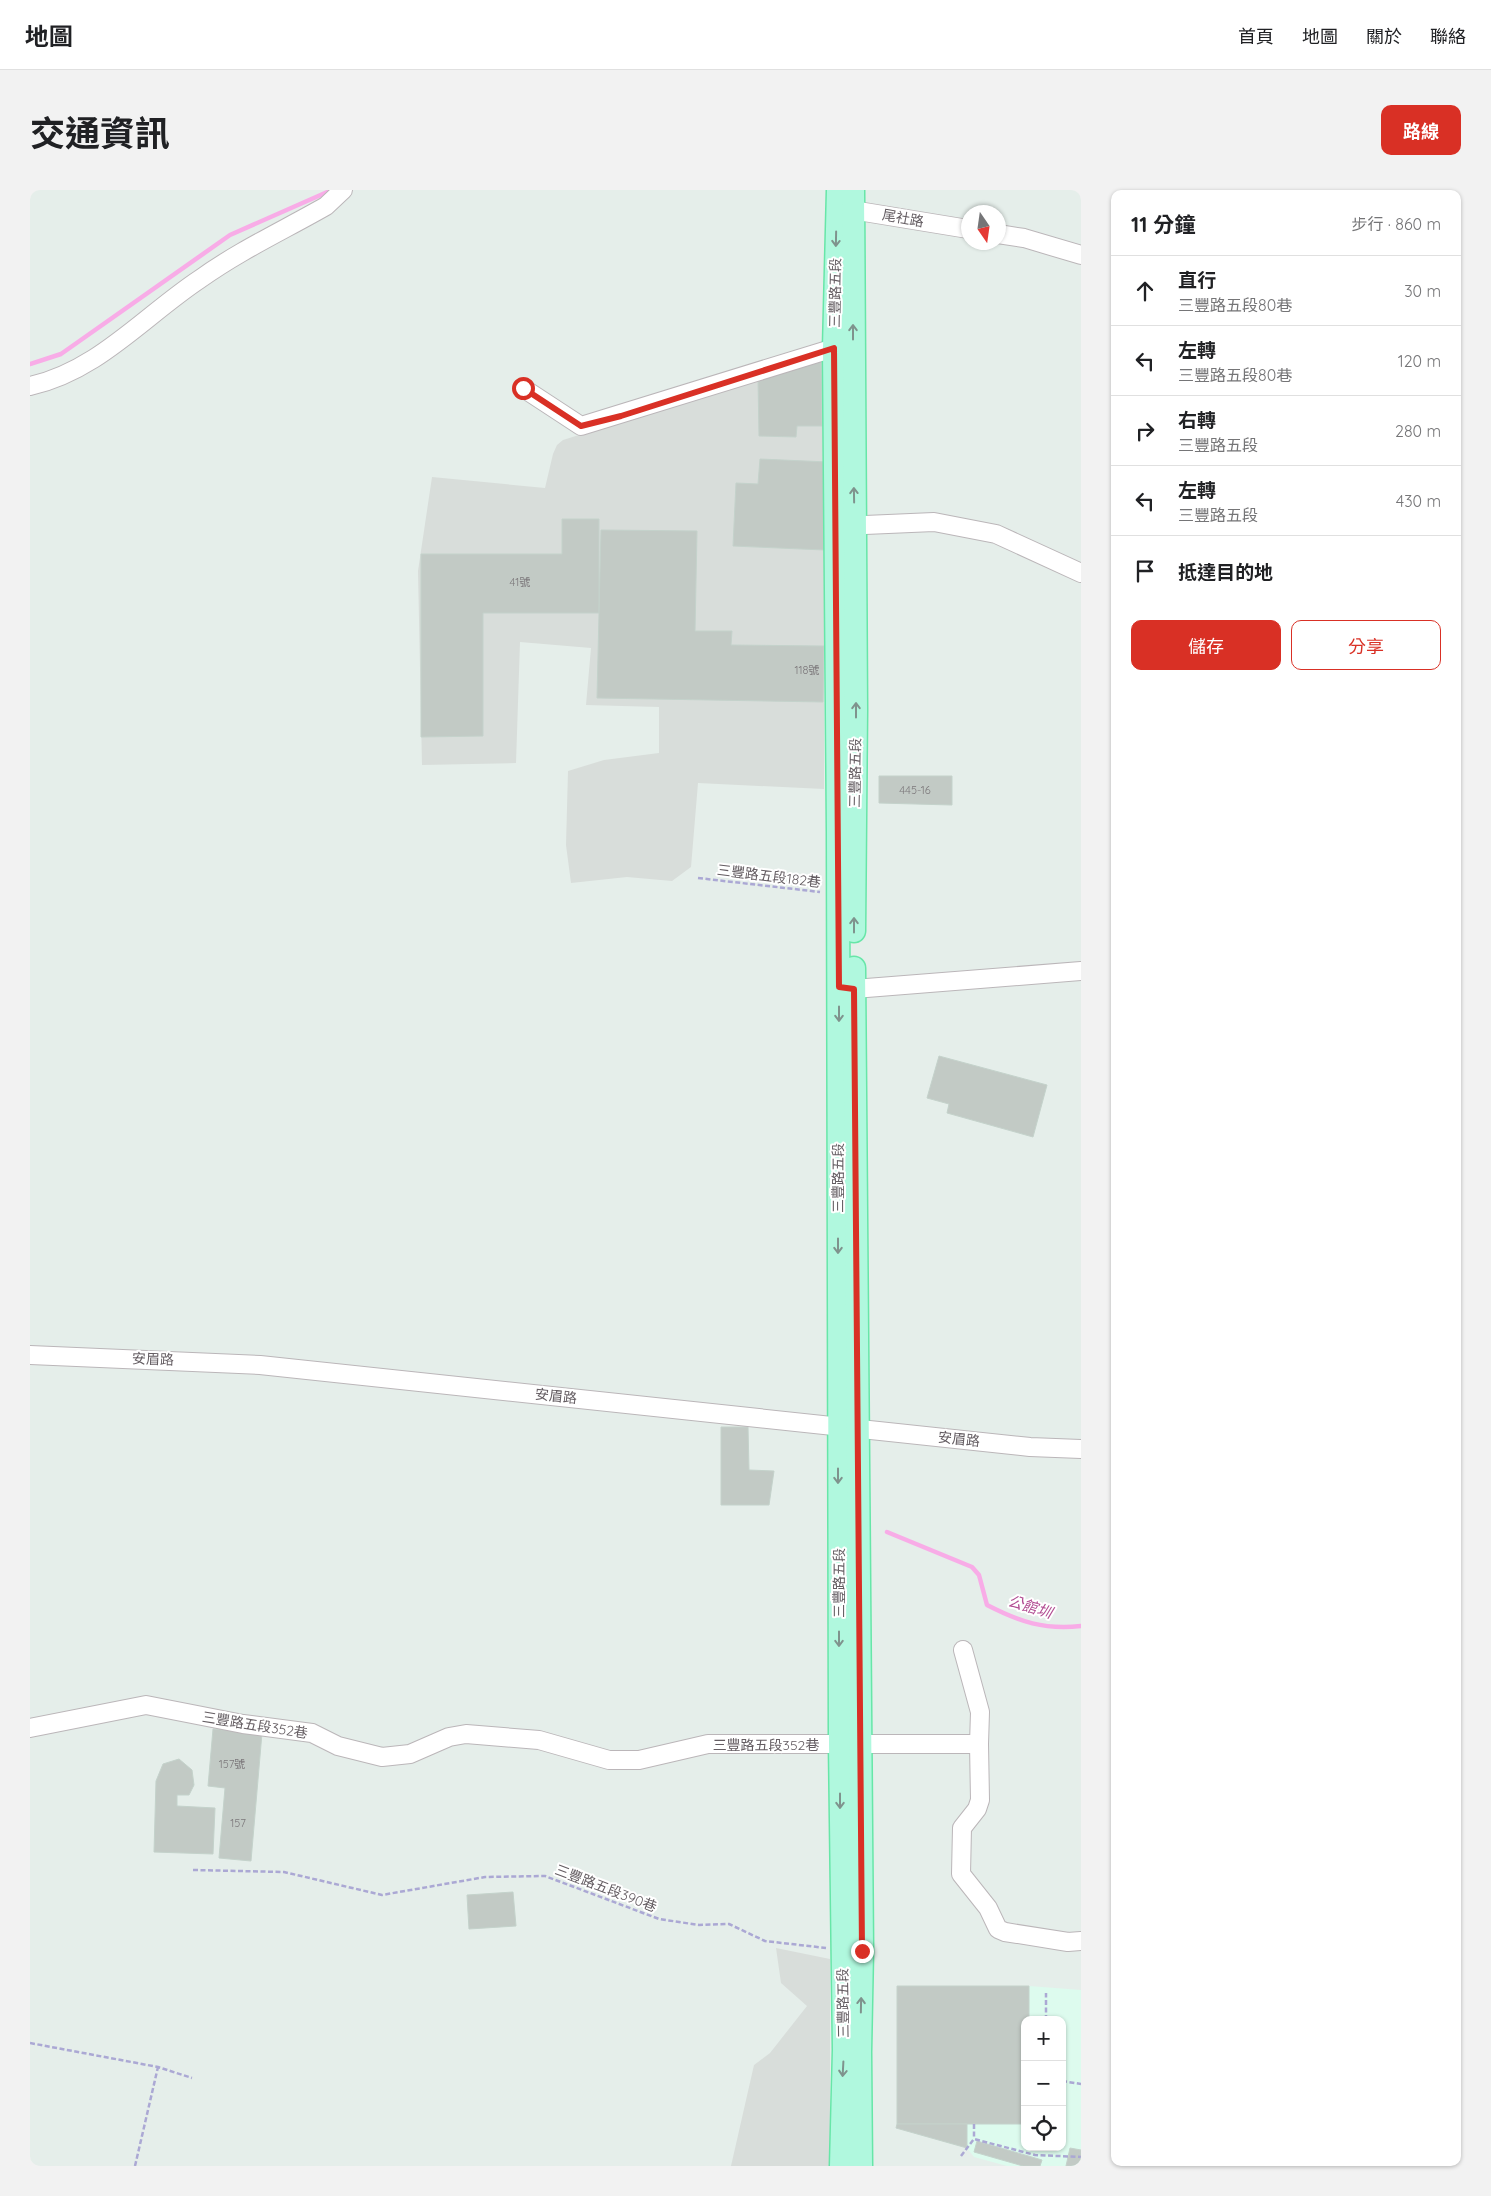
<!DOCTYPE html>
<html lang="zh-TW">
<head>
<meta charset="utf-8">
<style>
	:root { --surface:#fff; --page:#f2f2f2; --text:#202124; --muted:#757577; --line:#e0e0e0; --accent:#d93025 }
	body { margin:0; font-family:Quicksand,"Noto Sans TC",sans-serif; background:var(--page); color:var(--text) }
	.controls { position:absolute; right:15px; bottom:15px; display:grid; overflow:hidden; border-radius:10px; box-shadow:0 1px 4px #0004 }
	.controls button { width:45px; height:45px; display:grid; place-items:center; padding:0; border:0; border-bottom:1px solid var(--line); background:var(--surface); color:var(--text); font:25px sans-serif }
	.compass { position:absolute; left:931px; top:15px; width:45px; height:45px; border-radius:50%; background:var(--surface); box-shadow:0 1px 4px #0004; rotate:167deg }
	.stop { position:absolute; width:15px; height:15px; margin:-11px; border:4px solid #d93025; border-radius:50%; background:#fff }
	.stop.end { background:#d93025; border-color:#fff; box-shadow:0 1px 5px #0008 }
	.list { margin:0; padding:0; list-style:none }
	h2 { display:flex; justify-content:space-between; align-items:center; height:65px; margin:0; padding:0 20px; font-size:21px }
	h2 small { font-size:16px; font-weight:400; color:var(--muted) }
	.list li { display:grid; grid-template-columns:32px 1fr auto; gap:15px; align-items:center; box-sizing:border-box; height:70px; padding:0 20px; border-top:1px solid var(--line) }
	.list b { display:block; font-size:19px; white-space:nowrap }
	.list p { margin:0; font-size:16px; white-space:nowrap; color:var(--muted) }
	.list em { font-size:16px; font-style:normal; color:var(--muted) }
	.actions { display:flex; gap:10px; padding:15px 20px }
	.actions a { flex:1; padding:11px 0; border:1px solid var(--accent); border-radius:10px; text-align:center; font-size:18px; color:var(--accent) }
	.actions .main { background:var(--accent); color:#fff }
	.icon { flex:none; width:28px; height:28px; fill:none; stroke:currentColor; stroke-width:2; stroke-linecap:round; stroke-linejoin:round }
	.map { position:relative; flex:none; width:1051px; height:1976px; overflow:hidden; border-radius:10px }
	header { display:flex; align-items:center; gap:30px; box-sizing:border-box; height:70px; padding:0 25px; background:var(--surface); border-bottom:1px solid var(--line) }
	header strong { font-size:24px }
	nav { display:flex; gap:28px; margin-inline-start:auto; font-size:18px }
	.intro { display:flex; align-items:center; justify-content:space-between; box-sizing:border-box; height:120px; padding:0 30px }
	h1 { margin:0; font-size:35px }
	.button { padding:12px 22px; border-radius:10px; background:var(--accent); color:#fff; font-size:18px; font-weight:700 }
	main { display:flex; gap:30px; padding:0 30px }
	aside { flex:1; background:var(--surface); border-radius:10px; box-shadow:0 1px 4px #0004 }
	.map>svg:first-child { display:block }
</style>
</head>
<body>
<header>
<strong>地圖</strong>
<nav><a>首頁</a><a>地圖</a><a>關於</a><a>聯絡</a></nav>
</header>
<div class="intro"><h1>交通資訊</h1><a class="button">路線</a></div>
<main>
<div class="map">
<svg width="1051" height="1976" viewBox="0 0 1051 1976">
	<rect width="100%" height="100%" fill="#e5eeea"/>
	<polygon fill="#ddfbee" points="999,1796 1051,1800 1051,1976 977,1976 944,1967 937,1958 937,1934 995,1934 995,1957 1032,1957 1032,1830 999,1830"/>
	<g fill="#d8ddda">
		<polygon points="794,168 794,599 668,593 661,677 642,691 597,687 541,693 536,655 538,581 574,570 629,563 629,517 556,515 561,458 490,452 486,573 392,575 388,381 402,287 515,298 523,264 527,255 533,250"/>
		<polygon points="746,1758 800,1769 800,1976 701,1976 724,1875 740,1863 777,1816 751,1793"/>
	</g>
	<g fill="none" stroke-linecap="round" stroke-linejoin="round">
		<g stroke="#f8ace7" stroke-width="4.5">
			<polyline points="0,174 31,164 200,45 302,0"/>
			<path d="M857,1342L942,1377L949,1385L957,1415C990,1432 1014,1440 1051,1436"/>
		</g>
	</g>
	<g fill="#c2cac5" stroke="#c4d2cb">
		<polygon points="791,168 792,236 767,236 766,247 729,246 728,188"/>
		<polygon points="730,269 798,272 794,360 703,356 706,293 728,294"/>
		<polygon points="532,329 569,329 569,423 453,423 453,546 391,547 391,364 532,364"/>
		<polygon points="571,340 667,341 665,441 702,441 701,455 794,456 793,512 567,508"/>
		<polygon points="849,586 922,586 922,615 849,613"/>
		<polygon points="909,866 1017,895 1003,947 917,923 919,914 897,908"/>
		<polygon points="691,1237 718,1237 719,1280 744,1281 739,1315 691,1315"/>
		<polygon points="183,1539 232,1543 221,1671 189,1668 195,1598 178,1596"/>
		<polygon points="149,1569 162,1580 164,1595 159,1605 147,1605 147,1616 185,1618 183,1664 124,1662 126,1591 133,1574"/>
		<polygon points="483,1702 486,1736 439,1739 437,1705"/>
		<polygon points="867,1796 999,1796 999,1830 995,1830 995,1934 867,1934"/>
		<polygon points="867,1934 937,1934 937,1958 866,1938"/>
		<polygon points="947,1951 1012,1970 1010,1976 993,1976 944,1962"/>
		<polygon points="1040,1958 1051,1960 1051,1976 1036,1976"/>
	</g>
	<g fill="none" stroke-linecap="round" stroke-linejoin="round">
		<defs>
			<g id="minor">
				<polyline points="810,18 938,39"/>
				<polyline points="968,44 994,48 1051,65"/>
				<path d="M0,196C68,181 114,126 170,89C209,61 254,40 296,16L313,0"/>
				<polyline points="493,198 551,236 804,158"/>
				<polyline points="812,336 904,332 966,344 1051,383"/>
				<polyline points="812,798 824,799 1051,781"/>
				<polyline points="0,1165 230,1175 1000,1257 1051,1259"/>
				<polyline points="0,1538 116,1515 213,1534 282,1543 308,1556 352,1567 380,1564 419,1547 436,1544 509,1550 579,1570 609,1570 678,1554 949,1554 950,1522 933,1460"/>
				<polyline points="949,1554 950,1610 947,1619 932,1638 931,1684 958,1718 968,1739 975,1742 1038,1752 1051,1751"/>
			</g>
			<g id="major">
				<polyline points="808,0 804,158 808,641 810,1554 814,1860 811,1976"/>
				<polyline points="823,0 826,520 824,741"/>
				<polyline points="824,778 832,1761 830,1862 831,1976"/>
			</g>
		</defs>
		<use href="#minor" stroke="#bbb6b9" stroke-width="20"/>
		<use href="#major" stroke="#67e6a8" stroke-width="25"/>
		<g stroke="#aba8d4" stroke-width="2.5" stroke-dasharray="5 2.5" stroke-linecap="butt">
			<polyline points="668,688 790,702"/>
			<polyline points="163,1680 254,1682 352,1705 455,1687 515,1686 629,1729 669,1735 699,1734 735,1751 796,1758"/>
			<polyline points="1016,1830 1016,1803"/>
			<polyline points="0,1853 128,1877 162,1888"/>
			<polyline points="1032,1891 1051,1894"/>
			<polyline points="944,1934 944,1949"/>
			<polyline points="931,1966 944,1949 1005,1965 1051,1967"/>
			<polyline points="105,1976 128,1877"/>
		</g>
		<use href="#minor" stroke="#fff" stroke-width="18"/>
		<use href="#major" stroke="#b0f8de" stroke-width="22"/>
	</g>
	<defs><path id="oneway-shaft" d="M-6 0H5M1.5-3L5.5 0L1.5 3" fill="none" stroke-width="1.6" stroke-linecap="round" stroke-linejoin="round" transform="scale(1.25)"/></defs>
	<g stroke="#7f938d">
		<use href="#oneway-shaft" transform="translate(806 49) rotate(91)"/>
		<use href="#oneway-shaft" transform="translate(823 142) rotate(-90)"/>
		<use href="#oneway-shaft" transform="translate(824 305) rotate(-91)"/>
		<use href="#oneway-shaft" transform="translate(826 520) rotate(-90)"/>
		<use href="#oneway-shaft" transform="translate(824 735) rotate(-90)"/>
		<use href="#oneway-shaft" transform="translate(809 824) rotate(90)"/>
		<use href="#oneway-shaft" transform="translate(808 1056) rotate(90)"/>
		<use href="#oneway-shaft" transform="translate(808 1286) rotate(90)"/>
		<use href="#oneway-shaft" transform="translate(809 1449) rotate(90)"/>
		<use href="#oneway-shaft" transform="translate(810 1611) rotate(90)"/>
		<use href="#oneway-shaft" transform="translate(831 1815) rotate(-89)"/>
		<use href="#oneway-shaft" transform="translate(813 1879) rotate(93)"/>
	</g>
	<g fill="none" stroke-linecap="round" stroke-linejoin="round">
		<polyline stroke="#d93025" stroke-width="6" points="493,198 551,236 591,226 804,158 809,797 824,799 832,1761"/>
	</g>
	<g text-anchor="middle" stroke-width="4" stroke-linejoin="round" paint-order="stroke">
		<g font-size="11" fill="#7c787b">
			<text x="490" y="396">41號</text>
			<text x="777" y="484">118號</text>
			<text x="885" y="604">445-16</text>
			<text x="202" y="1578">157號</text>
			<text x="208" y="1637">157</text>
		</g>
		<g font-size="14" fill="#645d62" stroke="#fff">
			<text transform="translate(873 28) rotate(10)" y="5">尾社路</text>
			<text transform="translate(805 103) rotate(-89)" y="5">三豐路五段</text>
			<text transform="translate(825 583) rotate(-89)" y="5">三豐路五段</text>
			<text transform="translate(739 686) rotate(7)" y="5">三豐路五段182巷</text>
			<text transform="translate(808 988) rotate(-90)" y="5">三豐路五段</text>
			<text transform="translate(123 1169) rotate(2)" y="5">安眉路</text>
			<text transform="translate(526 1206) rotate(6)" y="5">安眉路</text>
			<text transform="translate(929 1249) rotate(6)" y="5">安眉路</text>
			<text transform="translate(809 1393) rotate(-90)" y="5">三豐路五段</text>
			<text transform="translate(225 1535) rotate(9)" y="5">三豐路五段352巷</text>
			<text x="736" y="1560">三豐路五段352巷</text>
			<text transform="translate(576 1698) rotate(21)" y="5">三豐路五段390巷</text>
			<text transform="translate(813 1813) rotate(-91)" y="5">三豐路五段</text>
		</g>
		<g font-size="15" font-style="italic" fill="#b24d93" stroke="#fff">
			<text transform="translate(1000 1417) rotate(17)" y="5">公館圳</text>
		</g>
	</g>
</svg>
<div class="controls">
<button>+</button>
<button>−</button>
<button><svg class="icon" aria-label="locate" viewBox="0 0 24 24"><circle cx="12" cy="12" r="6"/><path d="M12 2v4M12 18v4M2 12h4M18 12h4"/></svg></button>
</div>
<svg class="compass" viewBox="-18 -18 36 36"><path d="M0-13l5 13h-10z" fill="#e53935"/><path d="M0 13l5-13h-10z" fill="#757577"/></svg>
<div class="stop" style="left:493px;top:198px"></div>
<div class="stop end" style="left:832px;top:1761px"></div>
</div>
<aside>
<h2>11 分鐘<small>步行 · 860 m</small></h2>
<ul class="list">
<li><svg class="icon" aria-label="ahead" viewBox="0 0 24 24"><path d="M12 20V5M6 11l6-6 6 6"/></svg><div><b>直行</b><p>三豐路五段80巷</p></div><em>30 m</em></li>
<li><svg class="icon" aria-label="left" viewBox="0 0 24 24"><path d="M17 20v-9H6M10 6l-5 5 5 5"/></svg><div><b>左轉</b><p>三豐路五段80巷</p></div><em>120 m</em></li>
<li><svg class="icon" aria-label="right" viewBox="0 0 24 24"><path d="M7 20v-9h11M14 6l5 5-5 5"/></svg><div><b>右轉</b><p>三豐路五段</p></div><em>280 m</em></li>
<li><svg class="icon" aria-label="left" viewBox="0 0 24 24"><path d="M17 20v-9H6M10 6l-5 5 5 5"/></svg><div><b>左轉</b><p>三豐路五段</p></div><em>430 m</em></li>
<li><svg class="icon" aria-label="arrive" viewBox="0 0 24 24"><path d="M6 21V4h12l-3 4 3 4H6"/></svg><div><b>抵達目的地</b></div></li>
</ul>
<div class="actions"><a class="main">儲存</a><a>分享</a></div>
</aside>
</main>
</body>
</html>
